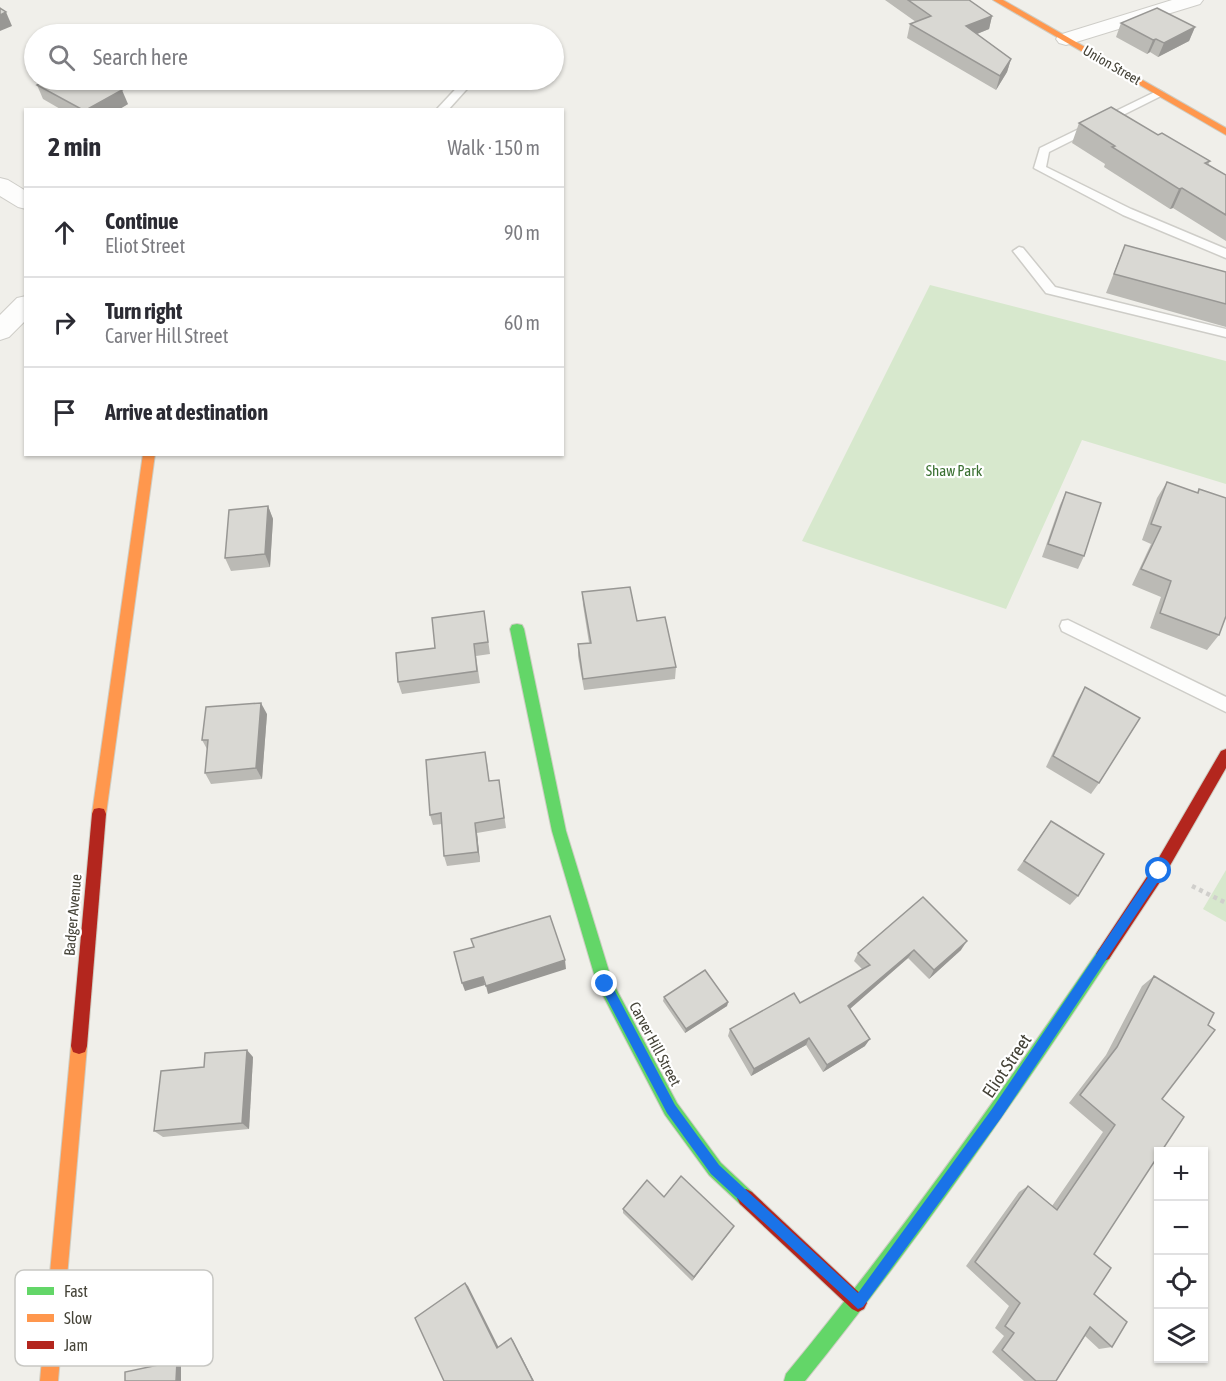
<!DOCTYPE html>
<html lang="en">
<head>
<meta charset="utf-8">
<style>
	:root { --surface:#fff; --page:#f7f7f7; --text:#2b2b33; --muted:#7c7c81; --line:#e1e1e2 }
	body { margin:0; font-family:"Asap Condensed",sans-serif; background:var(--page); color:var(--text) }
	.controls { position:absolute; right:18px; bottom:18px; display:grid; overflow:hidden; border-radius:0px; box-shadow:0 2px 4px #0004 }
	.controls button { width:54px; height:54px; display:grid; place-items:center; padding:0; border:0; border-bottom:2px solid var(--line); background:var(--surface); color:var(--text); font:30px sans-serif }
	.stop { position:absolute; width:18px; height:18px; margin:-14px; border:4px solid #1a73e8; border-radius:50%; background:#fff }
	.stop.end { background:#1a73e8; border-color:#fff; box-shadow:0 2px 6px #0008 }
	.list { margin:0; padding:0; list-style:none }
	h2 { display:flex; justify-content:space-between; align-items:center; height:78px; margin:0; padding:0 24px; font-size:26px }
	h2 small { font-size:20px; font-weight:400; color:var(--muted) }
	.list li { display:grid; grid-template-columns:39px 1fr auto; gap:18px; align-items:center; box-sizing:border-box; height:90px; padding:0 24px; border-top:2px solid var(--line) }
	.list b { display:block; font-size:22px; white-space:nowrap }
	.list p { margin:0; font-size:20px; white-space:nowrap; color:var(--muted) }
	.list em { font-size:20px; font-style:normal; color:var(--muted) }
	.icon { flex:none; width:33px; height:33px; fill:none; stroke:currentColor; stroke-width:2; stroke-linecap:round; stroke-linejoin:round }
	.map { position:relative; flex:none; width:1226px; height:1381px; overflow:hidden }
	.search { position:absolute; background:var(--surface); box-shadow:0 2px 4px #0004; left:24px; top:24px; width:540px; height:66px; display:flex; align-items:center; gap:15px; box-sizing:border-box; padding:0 21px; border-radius:33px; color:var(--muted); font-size:22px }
	.panel { position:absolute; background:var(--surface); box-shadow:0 2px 4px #0004; left:24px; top:108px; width:540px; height:348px; border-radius:0px }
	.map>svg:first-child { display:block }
</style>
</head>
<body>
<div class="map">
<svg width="1226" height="1381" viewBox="0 0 1226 1381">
	<rect width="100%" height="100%" fill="#f0efea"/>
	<g fill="#d7e8cd">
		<polygon points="930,285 1226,361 1226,484 1082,440 1006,609 802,541"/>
		<polygon points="1226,870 1226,922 1203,909"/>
	</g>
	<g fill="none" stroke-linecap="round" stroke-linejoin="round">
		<defs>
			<g id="lane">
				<polygon points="464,80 475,80 448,110 436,110"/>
				<polygon points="1159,90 1164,93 1163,95 1049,152 1046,167 1131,209 1226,249 1226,258 1123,215 1034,168 1040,148"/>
				<polygon points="1019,247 1023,248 1055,287 1226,329 1226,337 1046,293 1013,251"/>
				<polygon points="1068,620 1226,697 1226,712 1062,631 1060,626 1062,621"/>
			</g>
			<g id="street">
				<polygon points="1172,0 1203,0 1200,4 1073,43 1066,45 1059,43 1056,39 1059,35"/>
				<polygon points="0,178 8,180 26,191 26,209 18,207 0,196"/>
				<polygon points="26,296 26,320 9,337 0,340 0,315 17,298"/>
			</g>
			<g id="fast">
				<polygon points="517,624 522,625 524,629 566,831 612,981 677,1103 721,1163 752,1192 755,1198 752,1204 746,1207 740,1204 709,1175 665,1115 597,984 552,831 510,629 512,625"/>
				<path d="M1104,947L1109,949L1112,954L1109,959C1013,1104 914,1246 805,1381H784L786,1374C898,1238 1000,1095 1099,949Z"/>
			</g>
			<g id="slow">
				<polygon points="993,0 1003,0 1226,128 1226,135"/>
				<polygon points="143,454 155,454 106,814 104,819 99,820 94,819 92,814"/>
				<polygon points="79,1038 85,1040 87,1046 58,1381 40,1381 71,1046 73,1040"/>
			</g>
			<g id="jam">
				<polygon points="1226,749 1226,768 1164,876 1109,959 1104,961 1099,959 1096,954 1099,949 1154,866 1221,751"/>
				<polygon points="99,808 104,809 106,814 87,1046 85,1052 79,1054 73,1052 71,1046 92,814 94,809"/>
				<polygon points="746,1189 752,1192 864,1297 867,1303 864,1309 858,1312 852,1309 740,1204 737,1198 740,1192"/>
			</g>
		</defs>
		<use href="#lane" stroke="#cecdc8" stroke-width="3"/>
		<use href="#street" stroke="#cecdc8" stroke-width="2"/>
		<use href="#fast" stroke="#cecdc3" stroke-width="2"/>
		<use href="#slow" stroke="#cecdc3" stroke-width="2"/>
		<use href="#jam" stroke="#cecdc3" stroke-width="2"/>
		<polyline stroke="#d0cfcc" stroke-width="4.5" stroke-dasharray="4 4" stroke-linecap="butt" points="1192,886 1226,903"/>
		<use href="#lane" fill="#fdfdfc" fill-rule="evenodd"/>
		<use href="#street" fill="#fdfdfc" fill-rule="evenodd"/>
		<use href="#fast" fill="#63d668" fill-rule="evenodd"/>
		<use href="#slow" fill="#ff974d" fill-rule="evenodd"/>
		<use href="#jam" fill="#b3261e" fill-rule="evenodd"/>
	</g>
	<g fill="#bbbab5">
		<polygon points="885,0 969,0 992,16 989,29 977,34 1011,59 1007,72 996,90 907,38 910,24 916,22"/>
		<polygon points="1121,23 1195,27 1189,41 1158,57 1150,52 1147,54 1116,37"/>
		<polygon points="37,85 128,104 118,110 62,110 43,99"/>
		<polygon points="1079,123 1158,135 1210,161 1208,165 1226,175 1226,241 1173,208 1170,209 1104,167 1105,164 1072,143"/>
		<polygon points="1125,245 1226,272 1226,327 1106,293"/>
		<polygon points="1167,482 1197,493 1199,489 1219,635 1207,650 1150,628 1161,597 1132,585 1151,544 1142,540 1157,498"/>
		<polygon points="1066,492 1084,556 1078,569 1042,557 1060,505"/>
		<polygon points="268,506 273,519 270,567 231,571 225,558"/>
		<polygon points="582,592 637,621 676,667 675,679 584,690 578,656 578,644 589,643 583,605"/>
		<polygon points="484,611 490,654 476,656 480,683 402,694 398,682 435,648"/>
		<polygon points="1085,687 1099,783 1091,794 1046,767 1078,699"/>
		<polygon points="267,714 262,779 211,784 205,773 207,749 202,740"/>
		<polygon points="487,763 489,781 499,780 506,828 477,833 480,862 447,866 444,856 442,824 433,825 430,815"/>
		<polygon points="1051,821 1078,896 1070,905 1017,870"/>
		<polygon points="923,897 961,950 929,979 908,958 850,1009 865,1046 823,1072 806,1045 751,1076 728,1036 730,1029 800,1003 862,969 854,961 858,953"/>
		<polygon points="1154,976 1162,1099 1094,1254 1094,1294 1112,1347 1099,1349 1085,1336 1056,1381 1024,1381 992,1352 1004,1336 995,1328 1009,1306 966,1266 1019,1192 1028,1186 1052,1206 1103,1132 1069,1103 1106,1055 1142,986"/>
		<polygon points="664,997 728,1002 727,1006 685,1033 663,1001"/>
		<polygon points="253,1057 249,1129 163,1137 154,1131"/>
		<polygon points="664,1197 731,1230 692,1281 623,1213 623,1209"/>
	</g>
	<g fill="#989794">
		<polygon points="6,12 12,26 0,31 0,15"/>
		<polygon points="992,16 989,29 962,40 966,26"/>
		<polygon points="1195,27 1189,41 1158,57 1164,43"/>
		<polygon points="1156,39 1150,52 1147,54 1153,40"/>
		<polygon points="1011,59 1007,72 996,90 1000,76"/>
		<polygon points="122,90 128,104 118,110 86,110"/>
		<polygon points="1182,188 1173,208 1170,209 1179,189"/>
		<polygon points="268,506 273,519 270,567 265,554"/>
		<polygon points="261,703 267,714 262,779 256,768"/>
		<polygon points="475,823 477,833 480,862 478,852"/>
		<polygon points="967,941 961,950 929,979 934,970"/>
		<polygon points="914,950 908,958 844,1014 848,1006"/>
		<polygon points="565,960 566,969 488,994 486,986"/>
		<polygon points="483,977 485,985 465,991 462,983"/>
		<polygon points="728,1002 727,1006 685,1033 686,1029"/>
		<polygon points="809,1038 806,1045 751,1076 754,1069"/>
		<polygon points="870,1039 865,1046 823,1072 827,1065"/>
		<polygon points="247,1050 253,1057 249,1129 242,1123"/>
		<polygon points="734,1226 731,1230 692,1281 694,1277"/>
		<polygon points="465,1283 468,1286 500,1350 497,1348"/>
		<polygon points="511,1338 513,1340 534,1381 533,1381"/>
		<polygon points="177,1361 181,1362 181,1381 176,1381"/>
	</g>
	<g fill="#d9d8d3" stroke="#989794" stroke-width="1.5">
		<polygon points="908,0 969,0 992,16 966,26 1011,59 1000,76 910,24 931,16"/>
		<polygon points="0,8 6,12 0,15"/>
		<polygon points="1157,8 1195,27 1164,43 1156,39 1153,40 1121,23"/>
		<polygon points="47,80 103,80 122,90 86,110 83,110 37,85"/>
		<polygon points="1111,107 1158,135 1162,133 1210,161 1205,163 1226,175 1226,215 1182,188 1179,189 1112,147 1115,146 1079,123"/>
		<polygon points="1125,245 1226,272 1226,304 1114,274"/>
		<polygon points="1167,482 1198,493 1199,489 1226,498 1226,616 1219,635 1160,613 1171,581 1141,569 1161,527 1151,524"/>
		<polygon points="1066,492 1101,503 1084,556 1048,544"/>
		<polygon points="268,506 265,554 225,558 229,510"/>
		<polygon points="630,587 637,621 665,617 676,667 583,679 578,644 591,643 582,592"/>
		<polygon points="484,611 488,642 474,644 477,671 398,682 396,653 435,648 432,618"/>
		<polygon points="1085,687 1140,718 1099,783 1053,756"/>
		<polygon points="261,703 256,768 205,773 208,740 202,740 206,707"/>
		<polygon points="485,752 489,781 499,780 504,818 475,823 478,852 444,856 441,813 430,815 426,760"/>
		<polygon points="1051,821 1104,854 1078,896 1024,861"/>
		<polygon points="923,897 967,941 934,970 914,950 848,1006 870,1039 827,1065 809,1038 754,1069 730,1029 794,993 800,1003 870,965 858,953"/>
		<polygon points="550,916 565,960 486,986 483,977 462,983 454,952 474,947 471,939"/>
		<polygon points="705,970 728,1002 686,1029 664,997"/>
		<polygon points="1154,976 1214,1013 1208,1025 1215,1030 1162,1099 1184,1117 1161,1152 1158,1152 1158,1156 1094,1254 1111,1268 1094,1294 1127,1322 1112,1347 1090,1327 1056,1381 1036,1381 1002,1350 1014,1333 1005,1326 1020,1303 975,1262 1028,1186 1057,1210 1115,1125 1080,1095 1117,1047"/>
		<polygon points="247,1050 242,1123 154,1131 161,1071 204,1067 205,1053"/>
		<polygon points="681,1176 734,1226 694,1277 623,1209 647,1180 664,1197"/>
		<polygon points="465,1283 497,1348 511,1338 533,1381 444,1381 415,1318"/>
		<polygon points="177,1361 176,1381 125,1381 125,1372"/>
	</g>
	<polygon fill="#1a73e8" points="1159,866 1163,867 1163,874 1001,1118 863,1307 858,1309 711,1174 667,1113 599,984 601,980 609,980 675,1105 719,1165 858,1293 992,1109 1155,867"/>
	<g text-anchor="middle" stroke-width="4.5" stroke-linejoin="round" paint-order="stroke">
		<g font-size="14" fill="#454338" stroke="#fff">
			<text transform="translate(1112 65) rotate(30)" y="5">Union Street</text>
		</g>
		<g font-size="15" fill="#3a7031" stroke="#fff">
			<text x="954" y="476">Shaw Park</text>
		</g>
		<g font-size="15" fill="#454338" stroke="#fff">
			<text transform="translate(73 915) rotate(-85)" y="5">Badger Avenue</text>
			<text transform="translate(655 1044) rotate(62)" y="5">Carver Hill Street</text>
		</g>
		<g font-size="18" fill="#454338" stroke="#fff">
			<text transform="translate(1007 1066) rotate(-56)" y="6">Eliot Street</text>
		</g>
	</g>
	<rect x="15" y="1270" width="198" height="96" rx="9" fill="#fff" stroke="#c7c7c3" stroke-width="1.5"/>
	<rect x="27" y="1287" width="27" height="8" fill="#63d668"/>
	<rect x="27" y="1314" width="27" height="8" fill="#ff974d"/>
	<rect x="27" y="1341" width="27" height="8" fill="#b3261e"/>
	<g font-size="16" fill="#454338">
		<text x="64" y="1297">Fast</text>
		<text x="64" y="1324">Slow</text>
		<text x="64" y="1351">Jam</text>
	</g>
</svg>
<div class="controls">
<button>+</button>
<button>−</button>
<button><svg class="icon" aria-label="locate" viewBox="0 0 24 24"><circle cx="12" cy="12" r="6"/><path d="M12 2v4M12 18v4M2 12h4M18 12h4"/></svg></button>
<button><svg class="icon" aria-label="layers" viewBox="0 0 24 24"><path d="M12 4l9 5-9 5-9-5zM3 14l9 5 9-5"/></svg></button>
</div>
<div class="stop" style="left:1159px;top:871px"></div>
<div class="stop end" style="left:605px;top:984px"></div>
<div class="search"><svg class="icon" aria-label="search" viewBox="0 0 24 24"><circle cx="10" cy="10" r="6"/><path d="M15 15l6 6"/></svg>Search here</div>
<section class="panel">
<h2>2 min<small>Walk · 150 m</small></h2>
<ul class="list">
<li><svg class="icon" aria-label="ahead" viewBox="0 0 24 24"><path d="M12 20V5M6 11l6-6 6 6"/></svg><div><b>Continue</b><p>Eliot Street</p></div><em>90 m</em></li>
<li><svg class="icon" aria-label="right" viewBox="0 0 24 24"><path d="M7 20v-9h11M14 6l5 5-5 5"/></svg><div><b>Turn right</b><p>Carver Hill Street</p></div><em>60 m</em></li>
<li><svg class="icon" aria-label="arrive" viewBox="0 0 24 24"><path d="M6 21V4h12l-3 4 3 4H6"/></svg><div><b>Arrive at destination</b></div></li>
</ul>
</section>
</div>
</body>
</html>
